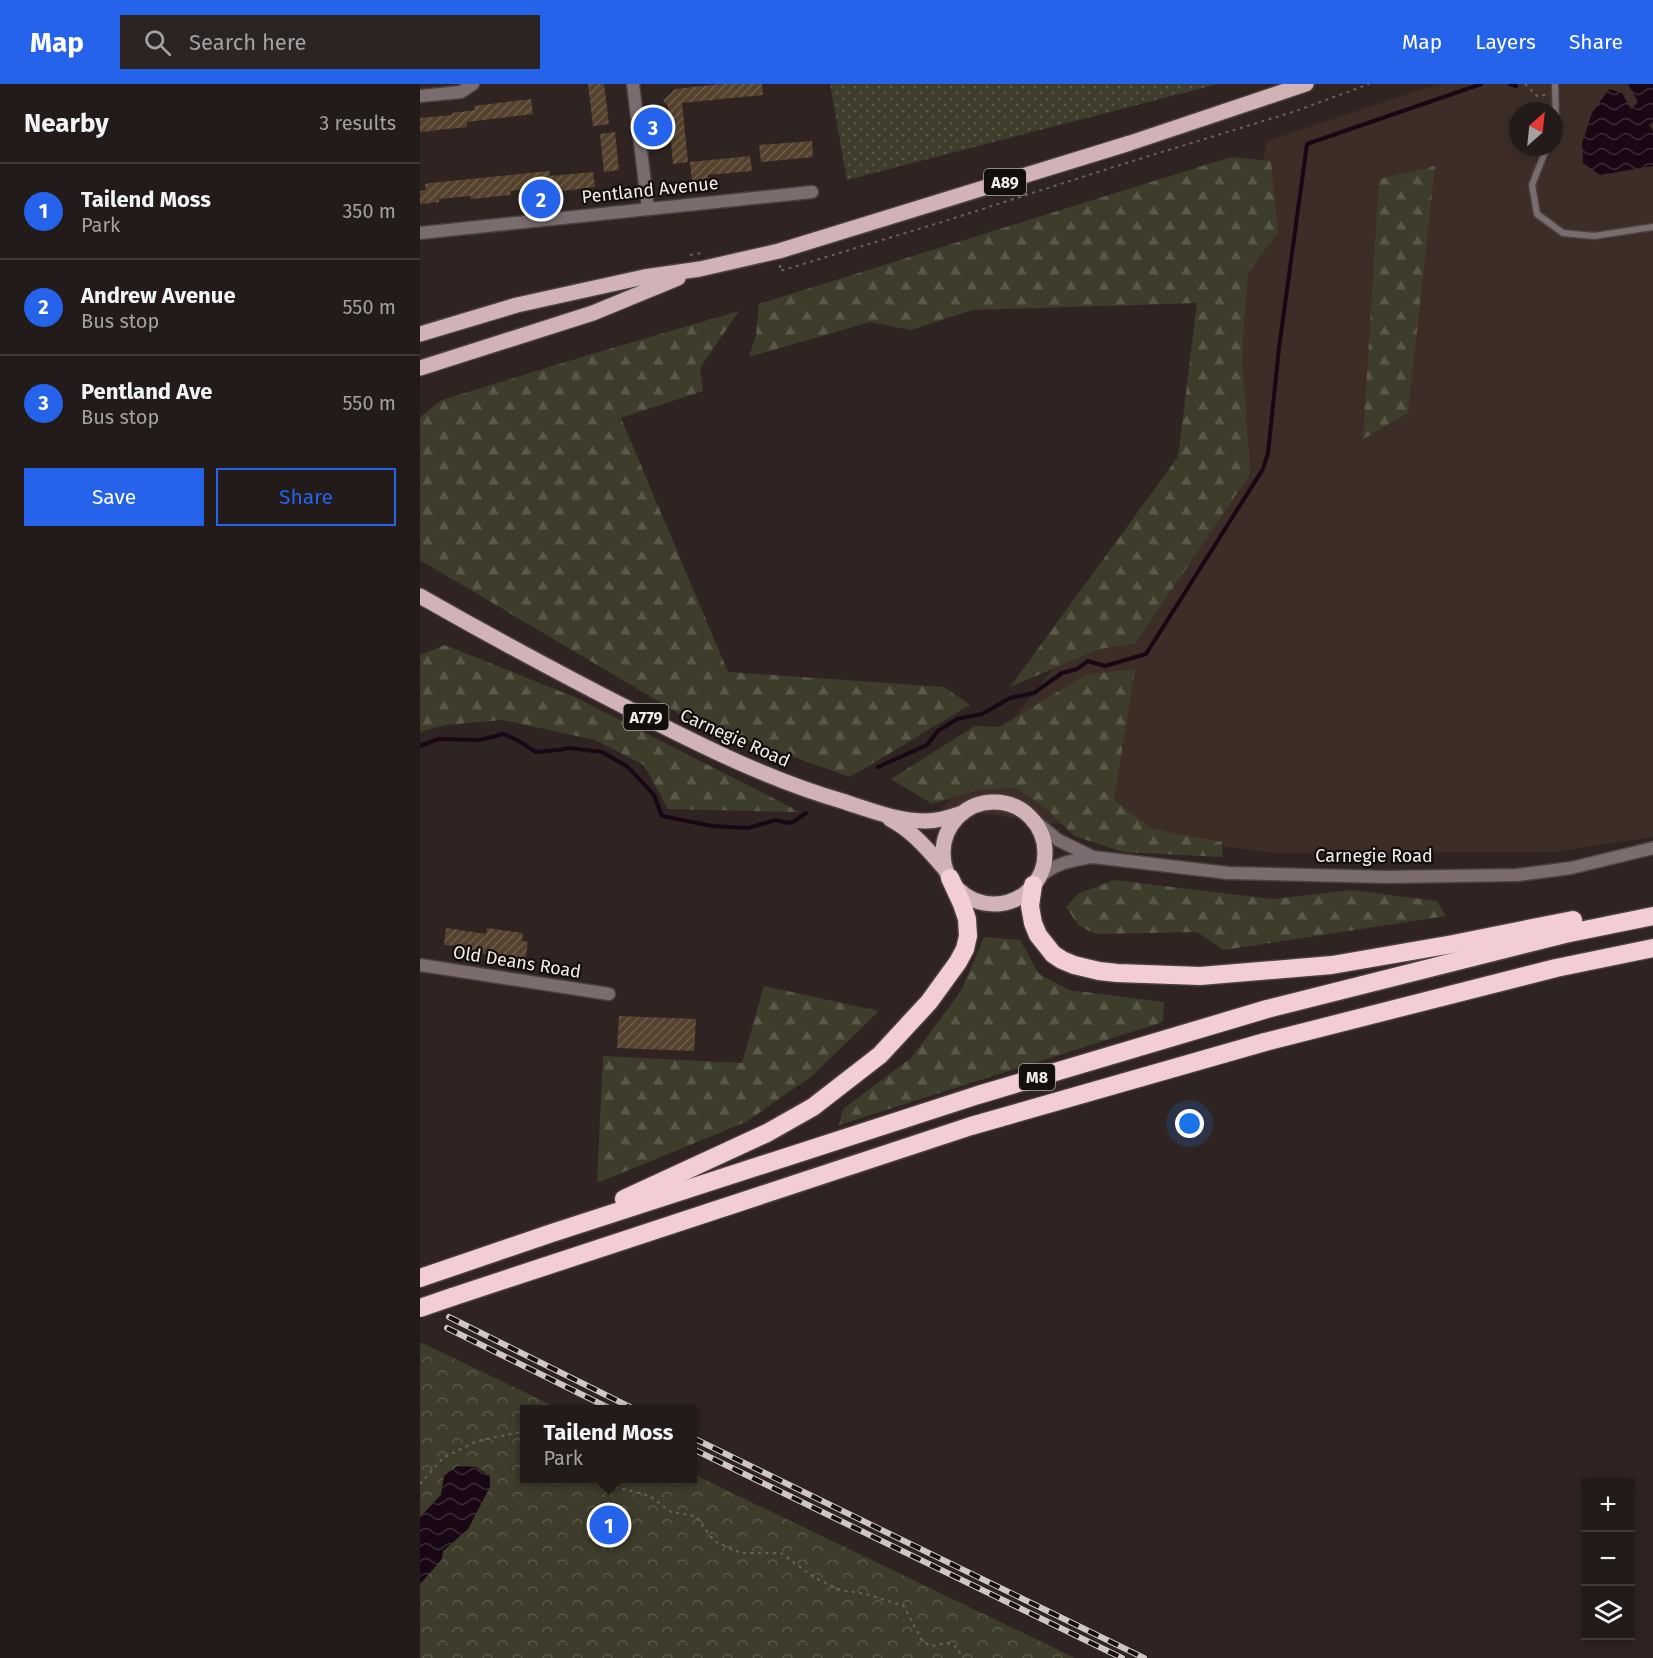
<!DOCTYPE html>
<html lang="en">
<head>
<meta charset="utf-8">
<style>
	:root { --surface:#231b19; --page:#2b2422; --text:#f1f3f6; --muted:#a3a1a2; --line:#403938; --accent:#2563eb }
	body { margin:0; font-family:"Fira Sans",sans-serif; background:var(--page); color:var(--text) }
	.controls { position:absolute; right:18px; bottom:18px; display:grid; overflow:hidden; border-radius:0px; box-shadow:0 3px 9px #0003 }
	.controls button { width:54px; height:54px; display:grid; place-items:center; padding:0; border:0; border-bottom:2px solid var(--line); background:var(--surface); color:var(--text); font:30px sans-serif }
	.compass { position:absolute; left:1089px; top:18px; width:54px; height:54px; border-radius:50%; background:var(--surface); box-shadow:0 3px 9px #0003; rotate:27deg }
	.you { position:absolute; left:770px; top:1040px; width:21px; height:21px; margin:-15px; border:4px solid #fff; border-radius:50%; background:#1a73e8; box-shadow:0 0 0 9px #1a73e833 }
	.badge { display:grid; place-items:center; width:39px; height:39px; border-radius:50%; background:var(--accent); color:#fff; font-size:20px; font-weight:700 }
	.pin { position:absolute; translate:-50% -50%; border:3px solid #fff; box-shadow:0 2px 6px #0006 }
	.popup { position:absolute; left:100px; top:1321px; width:177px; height:78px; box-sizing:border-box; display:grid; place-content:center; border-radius:0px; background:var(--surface); filter:drop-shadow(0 2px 4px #0005); font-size:20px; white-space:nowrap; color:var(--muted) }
	.popup b { font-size:22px; color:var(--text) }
	.popup::after { content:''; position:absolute; left:50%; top:100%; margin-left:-12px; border:12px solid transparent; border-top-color:var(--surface) }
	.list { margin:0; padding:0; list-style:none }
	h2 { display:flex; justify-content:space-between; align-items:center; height:78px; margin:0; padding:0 24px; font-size:26px }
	h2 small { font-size:20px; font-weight:400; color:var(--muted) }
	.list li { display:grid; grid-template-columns:39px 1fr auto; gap:18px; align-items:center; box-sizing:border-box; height:96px; padding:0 24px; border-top:2px solid var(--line) }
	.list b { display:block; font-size:22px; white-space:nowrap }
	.list p { margin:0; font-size:20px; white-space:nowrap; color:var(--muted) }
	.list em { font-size:20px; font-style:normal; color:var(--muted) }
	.actions { display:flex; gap:12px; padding:18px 24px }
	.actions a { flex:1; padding:14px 0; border:2px solid var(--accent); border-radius:0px; text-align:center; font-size:21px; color:var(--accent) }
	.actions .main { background:var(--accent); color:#fff }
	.icon { flex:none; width:33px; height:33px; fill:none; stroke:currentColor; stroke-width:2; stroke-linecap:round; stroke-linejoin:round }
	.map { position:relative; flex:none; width:1233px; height:1574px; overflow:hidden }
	header { display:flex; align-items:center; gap:36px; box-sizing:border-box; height:84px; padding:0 30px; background:var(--accent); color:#fff }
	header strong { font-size:28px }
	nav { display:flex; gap:33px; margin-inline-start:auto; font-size:21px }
	.search { width:420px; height:54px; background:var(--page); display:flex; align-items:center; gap:15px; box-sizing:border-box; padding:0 21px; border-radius:0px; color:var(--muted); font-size:22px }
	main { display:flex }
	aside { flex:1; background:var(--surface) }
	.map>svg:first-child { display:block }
</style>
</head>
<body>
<header>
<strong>Map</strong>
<div class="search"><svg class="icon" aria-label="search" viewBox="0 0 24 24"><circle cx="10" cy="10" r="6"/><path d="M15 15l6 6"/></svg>Search here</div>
<nav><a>Map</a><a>Layers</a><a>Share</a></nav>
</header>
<main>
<aside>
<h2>Nearby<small>3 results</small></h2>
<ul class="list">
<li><span class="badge">1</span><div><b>Tailend Moss</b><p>Park</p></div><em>350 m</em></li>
<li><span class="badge">2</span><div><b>Andrew Avenue</b><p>Bus stop</p></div><em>550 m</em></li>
<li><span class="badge">3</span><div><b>Pentland Ave</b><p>Bus stop</p></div><em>550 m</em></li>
</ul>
<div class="actions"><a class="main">Save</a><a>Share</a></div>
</aside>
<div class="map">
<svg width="1233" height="1574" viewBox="0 0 1233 1574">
	<defs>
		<pattern id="grass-dots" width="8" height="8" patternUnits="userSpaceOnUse" patternTransform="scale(1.5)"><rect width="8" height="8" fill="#3e3c2a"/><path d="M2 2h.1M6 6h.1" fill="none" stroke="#5a5849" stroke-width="1.8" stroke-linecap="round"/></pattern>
		<pattern id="forest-firs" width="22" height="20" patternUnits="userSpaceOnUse" patternTransform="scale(1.5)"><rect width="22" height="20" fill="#3e3c2a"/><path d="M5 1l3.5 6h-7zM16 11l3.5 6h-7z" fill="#5a5849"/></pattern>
		<pattern id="park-crowns" width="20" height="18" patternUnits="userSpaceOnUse" patternTransform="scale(1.5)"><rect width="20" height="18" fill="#3e3c2a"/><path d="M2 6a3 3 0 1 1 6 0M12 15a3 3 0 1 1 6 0" fill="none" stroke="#5a5849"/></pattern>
		<pattern id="water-waves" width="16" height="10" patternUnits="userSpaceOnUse" patternTransform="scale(1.5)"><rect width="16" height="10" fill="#190716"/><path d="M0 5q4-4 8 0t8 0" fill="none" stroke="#3b2b38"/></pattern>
		<pattern id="building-hatch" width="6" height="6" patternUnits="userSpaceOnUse" patternTransform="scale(1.5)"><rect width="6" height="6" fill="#54422c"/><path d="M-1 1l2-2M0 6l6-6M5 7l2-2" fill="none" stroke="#6d5d4b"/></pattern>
	</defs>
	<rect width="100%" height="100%" fill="#2f2421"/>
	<path fill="#3d2d27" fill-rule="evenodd" d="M1018,0H1233V753L1134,768L852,769L523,724L763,420L847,57ZM1098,27H1134V63H1098Z"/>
	<polygon fill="url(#grass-dots)" points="410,0 798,0 427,96"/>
	<g fill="url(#forest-firs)">
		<polygon points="811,73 851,77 858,148 828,189 822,268 830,390 715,560 679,565 590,603 758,373 777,219 552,226 491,246 450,238 329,273 336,251 339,220"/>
		<polygon points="1015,82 988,329 943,355 959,95"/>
		<polygon points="319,227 280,284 283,307 201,334 308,588 524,603 550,621 430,693 270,636 0,476 0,333 22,316 175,269"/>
		<polygon points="25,561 157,614 380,728 248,725 224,681 175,656 83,636 25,641 0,648 0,571"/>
		<polygon points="715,585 694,716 732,745 802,758 802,773 703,768 654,752 630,728 597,704 558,706 512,720 471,695 555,642 580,643 665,591"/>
		<polygon points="695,796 853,815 932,806 1017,817 1026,832 804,866 777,848 676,850 659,842 646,823 659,809"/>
		<polygon points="564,853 600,856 619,890 649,906 744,918 743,938 419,1041 423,1025 491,974 541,907"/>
		<polygon points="344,902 459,927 392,992 326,1038 177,1099 183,972 322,979"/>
	</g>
	<polygon fill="url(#park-crowns)" points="0,1259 2,1259 140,1325 105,1326 105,1394 273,1394 273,1390 655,1574 0,1574"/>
	<g fill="url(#water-waves)">
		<polygon points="1208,0 1233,0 1233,38 1229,41 1233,47 1233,82 1180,91 1163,79 1162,59 1172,29 1189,5 1202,9 1211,25 1218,18"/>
		<polygon points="37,1382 56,1383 70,1392 70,1403 48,1445 23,1467 22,1475 0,1500 0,1433 21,1411 24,1392"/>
	</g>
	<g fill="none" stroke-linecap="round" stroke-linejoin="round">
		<g stroke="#190716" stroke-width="4">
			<polyline points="1090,0 1096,2"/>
			<polyline points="0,662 19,655 60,656 83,650 97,656 116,668 138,666 149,664 182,668 208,683 234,711 242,732 292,742 328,744 356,736 367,739 373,738 386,729"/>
			<polyline points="458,683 507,661 518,647 537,635 562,630 590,614 614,609 642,589 657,585 668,577 685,582 726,570 843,385 848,369 859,264 887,60 1061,0"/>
		</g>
	</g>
	<g fill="url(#building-hatch)">
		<polygon points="168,0 184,0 189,40 173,42"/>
		<polygon points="301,0 342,0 343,11 262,19 268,78 253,80 248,22 243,17 255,5"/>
		<polygon points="111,15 113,30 47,38 47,43 0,48 0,34 32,31 32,29 55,26 54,22"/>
		<polygon points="195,48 199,86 184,88 180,50"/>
		<polygon points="392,57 393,73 341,78 339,61"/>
		<polygon points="330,72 332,87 288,91 288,96 272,98 270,78"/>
		<polygon points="129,87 130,92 173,88 175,103 142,107 141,103 104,105 90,107 91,111 51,115 51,112 38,113 19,115 19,118 0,120 0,107 6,106 5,100 10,99"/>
		<polygon points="26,844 66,850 67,844 103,849 102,857 108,858 105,878 94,877 94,874 48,867 47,869 37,868 38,862 24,861"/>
		<polygon points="199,932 276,935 274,967 197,964"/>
	</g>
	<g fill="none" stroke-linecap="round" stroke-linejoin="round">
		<defs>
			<g id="service">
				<polyline points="1134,46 1136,40 1135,0"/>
				<polyline points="1127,63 1112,101 1117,130 1143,149 1174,152 1233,143"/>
			</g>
			<g id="minor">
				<polyline points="213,0 228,125"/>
				<polyline points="0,12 41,8 53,0"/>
				<polyline points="0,149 392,108"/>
				<polyline points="607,730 638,756 673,773 808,789 967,793 1097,791 1151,784 1233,764"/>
				<path d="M617,795C635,779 649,777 672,773"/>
				<polyline points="0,881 189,910"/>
			</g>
			<g id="primary">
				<polyline points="0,250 97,221 224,193 280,185 359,167 710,59 886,0"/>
				<polyline points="0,284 173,229 258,194"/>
				<path d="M0,512C72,553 144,592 217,629C284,663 350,696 422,717C450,726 477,737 506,737C519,737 531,733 542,729"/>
				<circle cx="574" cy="769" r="51"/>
				<path d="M470,735C493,747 508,766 525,785"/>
			</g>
			<g id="motorway">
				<polyline points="613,801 610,822 613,839 618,851 633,870 642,876 654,881 679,887 697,889 780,892 912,881 1033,860 1153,836"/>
				<polyline points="204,1115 347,1049 393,1023 460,971 509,918 538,878 545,865 548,852 547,835 542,820 530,794"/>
				<polyline points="0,1194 132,1149 558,1011 847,925 1145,850 1233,832"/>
				<polyline points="32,1213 551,1042 845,958 1136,884 1233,864"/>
			</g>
		</defs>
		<use href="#service" stroke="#4a403d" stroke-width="9"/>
		<use href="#minor" stroke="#4a403d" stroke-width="15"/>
		<use href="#primary" stroke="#4a403d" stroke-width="18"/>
		<use href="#motorway" stroke="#4a403d" stroke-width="21"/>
		<g stroke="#6b615f" stroke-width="2" stroke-dasharray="3 4.5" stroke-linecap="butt">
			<polyline points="1105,0 1117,12 1125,11"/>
			<polyline points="270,171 282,169"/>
			<polyline points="360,181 360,187 525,137 703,80 876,27 949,0"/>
			<polyline points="146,1394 154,1394"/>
			<polyline points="183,1394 196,1403 230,1412 251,1428 276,1432 294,1457 321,1469 361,1469 395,1494 420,1506 446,1510 484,1522 501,1555 510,1562 529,1559 536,1563 543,1574"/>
			<polyline points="0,1400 23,1374 57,1357 105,1347"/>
		</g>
		<use href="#service" stroke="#7b6c6f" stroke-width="6"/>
		<use href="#minor" stroke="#7b6c6f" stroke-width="12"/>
		<use href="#primary" stroke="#d0b2b7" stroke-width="15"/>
		<use href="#motorway" stroke="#f2cdd4" stroke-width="18"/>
		<defs>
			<g id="rail">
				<polyline points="29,1233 216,1326"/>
				<polyline points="27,1244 193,1326"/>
				<polyline points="273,1354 724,1574"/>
				<polyline points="273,1365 702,1574"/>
			</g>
		</defs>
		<use href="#rail" stroke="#cfc7c5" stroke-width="6"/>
		<use href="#rail" stroke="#130f0d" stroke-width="4" stroke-dasharray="11" stroke-linecap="butt"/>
		<defs>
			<polyline id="motorway-bridge" points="0,1224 32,1213"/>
		</defs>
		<use href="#motorway-bridge" stroke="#4a403d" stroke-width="21" stroke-linecap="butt"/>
		<use href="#motorway-bridge" stroke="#f2cdd4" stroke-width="18"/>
	</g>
	<g text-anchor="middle" stroke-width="4.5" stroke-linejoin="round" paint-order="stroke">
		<g fill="#130f0d" stroke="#b0aaa8" stroke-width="1.5">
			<rect x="564" y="85" width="42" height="26" rx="4.5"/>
			<rect x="203.5" y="620" width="45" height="26" rx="4.5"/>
			<rect x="599" y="980" width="36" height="26" rx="4.5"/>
		</g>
		<g font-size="16" font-weight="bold" fill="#f3ecea">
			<text x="585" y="104">A89</text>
			<text x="226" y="639">A779</text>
			<text x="617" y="999">M8</text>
		</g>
		<g font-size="18" fill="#f3ecea" stroke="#130f0d">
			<text transform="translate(230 106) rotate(-6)" y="6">Pentland Avenue</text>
			<text transform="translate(315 654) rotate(24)" y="6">Carnegie Road</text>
			<text x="954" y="778">Carnegie Road</text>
			<text transform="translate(97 878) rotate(9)" y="6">Old Deans Road</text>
		</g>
	</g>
</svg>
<div class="controls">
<button>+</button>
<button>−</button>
<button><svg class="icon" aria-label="layers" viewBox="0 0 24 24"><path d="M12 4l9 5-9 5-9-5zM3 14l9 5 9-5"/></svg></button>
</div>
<svg class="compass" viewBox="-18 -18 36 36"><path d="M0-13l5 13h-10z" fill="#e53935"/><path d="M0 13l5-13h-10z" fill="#a3a1a2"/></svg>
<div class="you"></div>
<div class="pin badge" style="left:189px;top:1441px">1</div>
<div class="popup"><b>Tailend Moss</b>Park</div>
<div class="pin badge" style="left:121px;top:115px">2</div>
<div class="pin badge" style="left:233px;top:43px">3</div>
</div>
</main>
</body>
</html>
